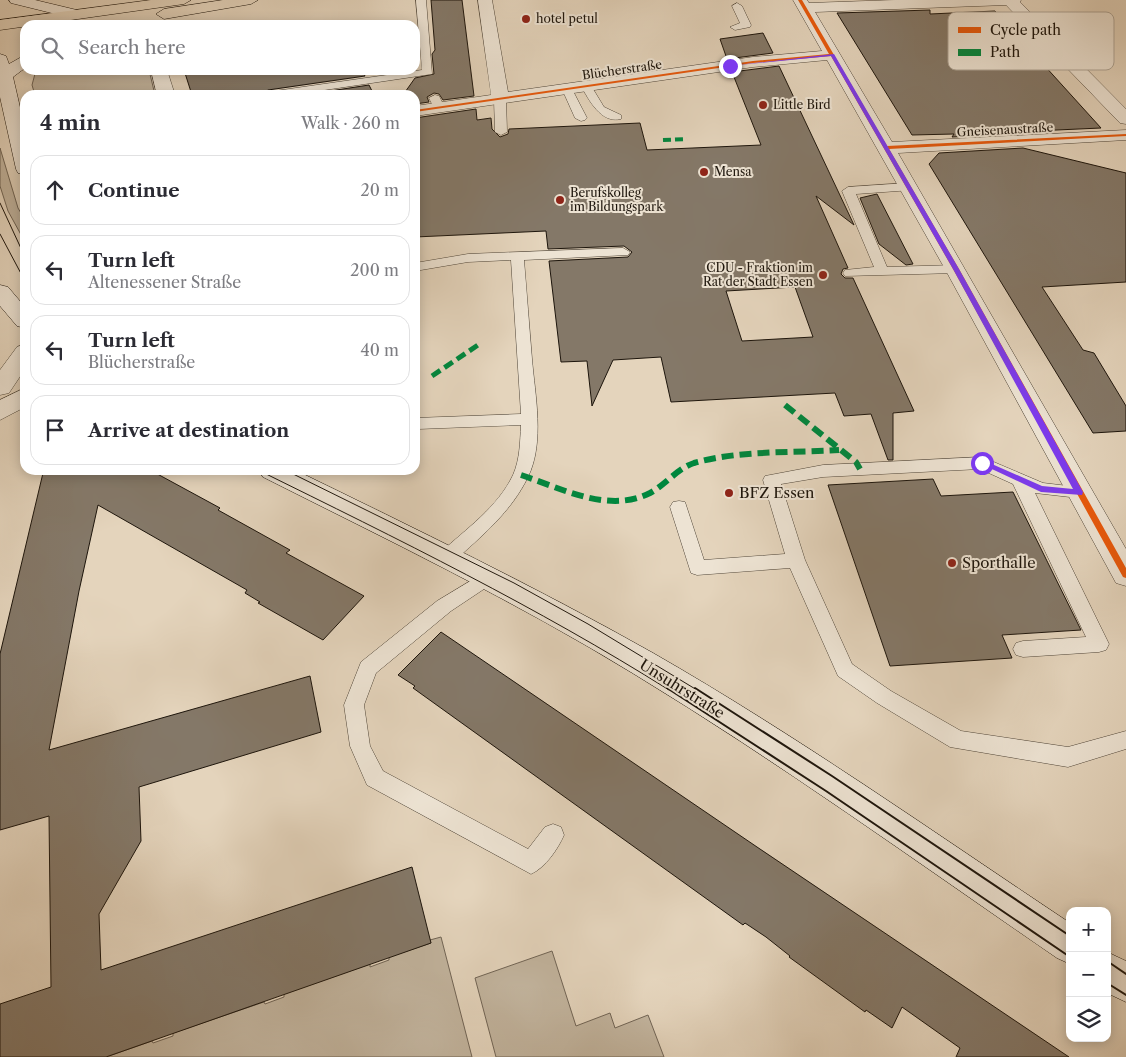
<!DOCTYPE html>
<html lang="en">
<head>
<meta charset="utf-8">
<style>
	:root { --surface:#fff; --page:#f2f2f3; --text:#2b2b33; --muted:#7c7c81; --line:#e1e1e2 }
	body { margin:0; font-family:"Libre Caslon Text",serif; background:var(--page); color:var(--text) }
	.controls { position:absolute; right:15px; bottom:15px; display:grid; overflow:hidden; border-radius:10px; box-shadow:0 2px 12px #0003 }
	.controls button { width:45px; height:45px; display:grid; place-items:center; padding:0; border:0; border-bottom:1px solid var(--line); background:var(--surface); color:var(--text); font:25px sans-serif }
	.stop { position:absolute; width:15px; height:15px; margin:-11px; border:4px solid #7c3aed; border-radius:50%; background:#fff }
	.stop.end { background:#7c3aed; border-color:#fff; box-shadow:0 1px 5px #0008 }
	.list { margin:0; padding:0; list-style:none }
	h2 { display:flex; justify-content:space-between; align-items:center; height:65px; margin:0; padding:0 20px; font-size:21px }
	h2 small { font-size:16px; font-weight:400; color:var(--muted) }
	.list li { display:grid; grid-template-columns:32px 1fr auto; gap:15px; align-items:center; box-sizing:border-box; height:70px; margin:0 10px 10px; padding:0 10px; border:1px solid var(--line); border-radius:15px }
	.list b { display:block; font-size:19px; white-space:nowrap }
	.list p { margin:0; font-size:16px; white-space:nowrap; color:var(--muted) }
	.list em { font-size:16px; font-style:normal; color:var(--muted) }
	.icon { flex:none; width:28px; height:28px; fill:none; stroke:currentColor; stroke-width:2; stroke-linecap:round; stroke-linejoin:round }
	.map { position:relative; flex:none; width:1126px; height:1057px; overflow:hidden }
	.search { position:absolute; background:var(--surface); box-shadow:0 2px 12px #0003; left:20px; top:20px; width:400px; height:55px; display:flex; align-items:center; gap:12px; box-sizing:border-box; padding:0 18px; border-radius:15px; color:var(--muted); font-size:19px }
	.panel { position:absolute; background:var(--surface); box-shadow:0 2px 12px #0003; left:20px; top:90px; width:400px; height:385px; border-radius:15px }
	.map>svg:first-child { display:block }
</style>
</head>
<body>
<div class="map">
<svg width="1126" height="1057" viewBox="0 0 1126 1057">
	<rect width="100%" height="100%" fill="#e4d4bc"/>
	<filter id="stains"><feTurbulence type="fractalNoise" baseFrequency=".004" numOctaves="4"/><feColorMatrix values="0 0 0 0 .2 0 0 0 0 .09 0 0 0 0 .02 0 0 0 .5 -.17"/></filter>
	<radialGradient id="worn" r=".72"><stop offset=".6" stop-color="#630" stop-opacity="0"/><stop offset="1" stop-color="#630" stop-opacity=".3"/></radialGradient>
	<g fill="#c2b49e" stroke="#706455">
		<polygon points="36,70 149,70 155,95 35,95 32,85"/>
		<polygon points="0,148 18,208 25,220 25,242 8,211 0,186"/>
		<polygon points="441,937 472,1057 106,1057 152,1041 153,1043 173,1036 173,1033 264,1002 265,1004 284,997 284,994 370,964 370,967 389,960 389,957 431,943 430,940"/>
		<polygon points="552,951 576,1026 610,1013 615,1028 648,1015 664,1057 496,1057 475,978"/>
	</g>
	<g fill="#847868" stroke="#1d150c" fill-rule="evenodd">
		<polygon points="431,0 462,0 474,96 443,100 439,94 434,93 427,97 429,102 415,104 415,95 403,95 415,78 434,74 432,54 435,50"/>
		<polygon points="930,10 930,14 995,11 1101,128 968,134 975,136 952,137 954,134 912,135 837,13"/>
		<polygon points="763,33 773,53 727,59 720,39"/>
		<path d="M779,66L854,225L816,196L848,268L843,269L841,274L845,278H853L914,411L893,413V460H888L871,414L844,416L835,393L671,402L661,357L613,360L592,406L587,361L561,362L549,261L628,257L632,252L624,246L548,249L546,231L415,237V118L476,109L477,120L491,118L492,129L500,137L508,134L509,129L640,123L647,150L761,145L732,72ZM795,287L813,337L742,341L726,291Z"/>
		<polygon points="184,70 362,70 365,76 268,90 261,95 192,95"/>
		<polygon points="369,85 374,95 304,95"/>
		<polygon points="1023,148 1126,173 1126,282 1042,287 1083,350 1094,353 1126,406 1126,431 1093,433 929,164 939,153"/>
		<polygon points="877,194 913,264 906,265 879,244 860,198"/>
		<polygon points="38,470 150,470 220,508 218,510 290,550 286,553 364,596 323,640 258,603 260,602 245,593 247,590 98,505 79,591 49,750 310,676 321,732 139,787 141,841 99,914 101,970 412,867 431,943 106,1057 0,1057 0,1004 51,987 49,816 0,830 0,654 43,473"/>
		<polygon points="933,479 941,496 1013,492 1081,630 1002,635 1012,658 890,666 828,485"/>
		<polygon points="441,632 757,847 1069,1057 956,1057 960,1048 902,1007 892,1028 866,1010 865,1012 789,957 790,956 766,937 745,923 743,925 413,688 415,686 398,675"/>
	</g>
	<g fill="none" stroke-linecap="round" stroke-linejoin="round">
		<defs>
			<g id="service">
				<polygon points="416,0 426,0 432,74 291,95 263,95 268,92 422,70"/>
				<polygon points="737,3 742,6 751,25 750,27 735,30 730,27 740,23 732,6"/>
				<path d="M586,83L590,84L604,107L621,115V119C601,124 589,100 581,86Z"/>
				<polygon points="567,86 572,89 587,118 585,120 581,121 575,118 562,89"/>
				<polygon points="435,95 439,96 445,108 443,110 439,111 435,110 429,98"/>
				<polygon points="500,96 506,99 507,132 501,135 495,132 494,99"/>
				<polygon points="908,183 914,187 912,190 856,194 887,267 956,265 963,269 956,273 845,276 843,273 845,270 874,267 842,191 848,187"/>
				<path d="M623,248L630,252L628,255L524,260C527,293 529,326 532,359C535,395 545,442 528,477C511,512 482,536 453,562L447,564L441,562L438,557L441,552C466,529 498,507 513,475C520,459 520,442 521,425L418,429L415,428V418L521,414L511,260L468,262L415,271V263L468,254Z"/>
				<polygon points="982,457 1043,483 1085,488 1087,492 1085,496 1079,498 1035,493 1109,644 1106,650 1099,652 1023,657 1016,655 1013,649 1016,643 1023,641 1086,637 1013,484 980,469 823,477 781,484 805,560 852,664 891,691 961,731 1068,747 1126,731 1126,749 1068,767 950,747 877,703 838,676 790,568 697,575 691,573 670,507 673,502 679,501 685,502 704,560 785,554 763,480 765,476 823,465"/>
				<path d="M487,571L493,573L496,578L493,583L451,611L376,673L364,705L370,746L383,771L528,849L545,827L553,824L561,827L564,835C558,849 545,868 531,874L367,785L350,746L344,705L361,662L437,601Z"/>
			</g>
			<g id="minor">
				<polygon points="478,0 492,0 508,92 753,57 822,51 793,0 807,0 809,3 895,0 1021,0 1020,2 1126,109 1126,124 1120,123 1006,5 815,12 892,142 1126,130 1126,140 898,153 1126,549 1126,586 1116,583 945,269 827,60 753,67 415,116 415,106 491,95"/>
				<polygon points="151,70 167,70 175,95 157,95"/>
			</g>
			<g id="tertiary">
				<polygon points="25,344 25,369 9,393 0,395 0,370 17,347"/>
				<polygon points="25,388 25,407 0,420 0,400"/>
			</g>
			<g id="secondary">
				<polygon points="9,0 35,0 81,11 84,14 76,19 11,3"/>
				<polygon points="0,54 6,56 9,64 25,55 25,68 13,77 25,129 25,175 18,173 16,169 0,97"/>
				<polygon points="0,285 8,287 25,307 25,328 17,326 0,306"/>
				<path d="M259,470H295C416,529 536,587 653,653C796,735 932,831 1070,923V964L1057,958C917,862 779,762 634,674C515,601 388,540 263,477Z"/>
				<polygon points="1107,952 1126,961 1126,1002 1107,993"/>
			</g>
			<g id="primary">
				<polygon points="151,0 191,0 184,4 0,30 0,20"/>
				<polygon points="223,0 258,0 251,4 164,19 156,14 164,9"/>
			</g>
		</defs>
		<use href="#service" stroke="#4f4538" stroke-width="1"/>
		<use href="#minor" stroke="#4f4538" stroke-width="1"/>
		<use href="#tertiary" stroke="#4f4538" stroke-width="1"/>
		<use href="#secondary" stroke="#1d150c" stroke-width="1"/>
		<use href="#primary" stroke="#1d150c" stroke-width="1"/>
		<use href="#service" fill="#ede3d3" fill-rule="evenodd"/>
		<use href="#minor" fill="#ede3d3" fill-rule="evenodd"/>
		<use href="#tertiary" fill="#ede3d3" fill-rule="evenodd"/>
		<use href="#secondary" fill="#ede3d3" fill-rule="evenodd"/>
		<use href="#primary" fill="#e4d4bc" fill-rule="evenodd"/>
		<g stroke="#1d150c" stroke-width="1">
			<polyline points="0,203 25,257"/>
			<polyline points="0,234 25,281"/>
			<path d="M258,470C398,539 537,607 669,690"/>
			<polyline points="285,470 514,583 588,624 697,690"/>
		</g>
		<g stroke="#1d150c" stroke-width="2">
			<polyline points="667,688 826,791 1070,957"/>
			<polyline points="695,688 832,776 1070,936"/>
			<polyline points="1107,961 1126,974"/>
			<polyline points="1107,983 1126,995"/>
		</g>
		<polyline stroke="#00873e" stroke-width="4" stroke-dasharray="8 4" stroke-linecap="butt" points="663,140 687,139"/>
		<polyline stroke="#00873e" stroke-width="5" stroke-dasharray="10 5" stroke-linecap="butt" points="432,376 478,345"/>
		<g stroke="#00873e" stroke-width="6" stroke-dasharray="12 6" stroke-linecap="butt">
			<polyline points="785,405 856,462 860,469"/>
			<path d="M521,475C561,488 608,514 650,493C665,485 678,468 694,463C740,450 792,453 839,450"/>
		</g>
		<defs>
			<polygon id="cycleway" points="798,0 802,0 887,146 1126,134 1126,136 889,149 959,269 1126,568 1126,578 1123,577 953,269 831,56 753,63 415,112 415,110 753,61 829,54"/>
		</defs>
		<use href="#cycleway" stroke="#ede3d3" stroke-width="3"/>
		<use href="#cycleway" fill="#e8590c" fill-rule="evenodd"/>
	</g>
	<polygon fill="#7c3aed" points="834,54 959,269 1083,492 1082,495 1041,492 979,463 985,461 1042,486 1073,489 953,269 831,56 728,66"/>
	<g fill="#8f2418" stroke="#ede3d3" stroke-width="2">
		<circle cx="526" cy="19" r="5"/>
		<circle cx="763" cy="105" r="5"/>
		<circle cx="704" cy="172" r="5"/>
		<circle cx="560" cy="200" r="5"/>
		<circle cx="823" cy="275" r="5"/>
		<circle cx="729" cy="493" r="5"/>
		<circle cx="952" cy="563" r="5"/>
	</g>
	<g text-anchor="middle" stroke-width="4" stroke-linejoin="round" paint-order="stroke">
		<g font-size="12" fill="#1d150c" stroke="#ede3d3" text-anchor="start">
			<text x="536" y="23">hotel petul</text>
			<text x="773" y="109">Little Bird</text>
			<text x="714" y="176">Mensa</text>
			<text x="570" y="197">Berufskolleg<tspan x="570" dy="14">im Bildungspark</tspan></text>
			<text x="813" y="272" text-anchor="end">CDU - Fraktion im<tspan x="813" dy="14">Rat der Stadt Essen</tspan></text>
		</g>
		<g font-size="12" fill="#1d150c" stroke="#ede3d3">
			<text transform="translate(622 70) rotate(-8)" y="4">Blücherstraße</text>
			<text transform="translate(1005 130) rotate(-3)" y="4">Gneisenaustraße</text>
		</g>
		<g font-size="15" fill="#1d150c" stroke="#ede3d3" text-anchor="start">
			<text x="739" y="498">BFZ Essen</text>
			<text x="962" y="568">Sporthalle</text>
		</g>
		<g font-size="15" fill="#1d150c" stroke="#ede3d3">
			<text transform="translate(682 689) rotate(32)" y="5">Unsuhrstraße</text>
		</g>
	</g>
	<rect x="948" y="12" width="166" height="58" rx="8" fill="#ede3d3" stroke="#afa597" stroke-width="1"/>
	<rect x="958" y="27" width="23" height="6" fill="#e8590c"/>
	<rect x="958" y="49" width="23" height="7" fill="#00873e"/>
	<g font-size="14" fill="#1d150c">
		<text x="990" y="35">Cycle path</text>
		<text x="990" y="57">Path</text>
	</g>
	<rect width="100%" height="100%" filter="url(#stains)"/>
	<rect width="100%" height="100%" fill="url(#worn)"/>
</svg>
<div class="controls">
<button>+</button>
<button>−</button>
<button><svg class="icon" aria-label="layers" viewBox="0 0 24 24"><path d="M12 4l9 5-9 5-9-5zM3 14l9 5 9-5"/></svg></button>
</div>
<div class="stop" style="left:982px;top:463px"></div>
<div class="stop end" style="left:730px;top:66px"></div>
<div class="search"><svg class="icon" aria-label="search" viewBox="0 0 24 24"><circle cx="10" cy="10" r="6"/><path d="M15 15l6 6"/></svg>Search here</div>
<section class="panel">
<h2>4 min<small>Walk · 260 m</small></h2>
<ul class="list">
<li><svg class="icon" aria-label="ahead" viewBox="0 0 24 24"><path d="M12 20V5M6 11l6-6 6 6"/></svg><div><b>Continue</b></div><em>20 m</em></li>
<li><svg class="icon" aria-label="left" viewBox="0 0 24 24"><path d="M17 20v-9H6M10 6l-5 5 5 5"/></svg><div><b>Turn left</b><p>Altenessener Straße</p></div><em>200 m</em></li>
<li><svg class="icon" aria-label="left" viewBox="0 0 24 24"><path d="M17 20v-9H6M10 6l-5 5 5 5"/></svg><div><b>Turn left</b><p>Blücherstraße</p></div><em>40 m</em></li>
<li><svg class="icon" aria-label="arrive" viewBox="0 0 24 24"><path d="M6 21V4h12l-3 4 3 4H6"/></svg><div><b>Arrive at destination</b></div></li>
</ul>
</section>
</div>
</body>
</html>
